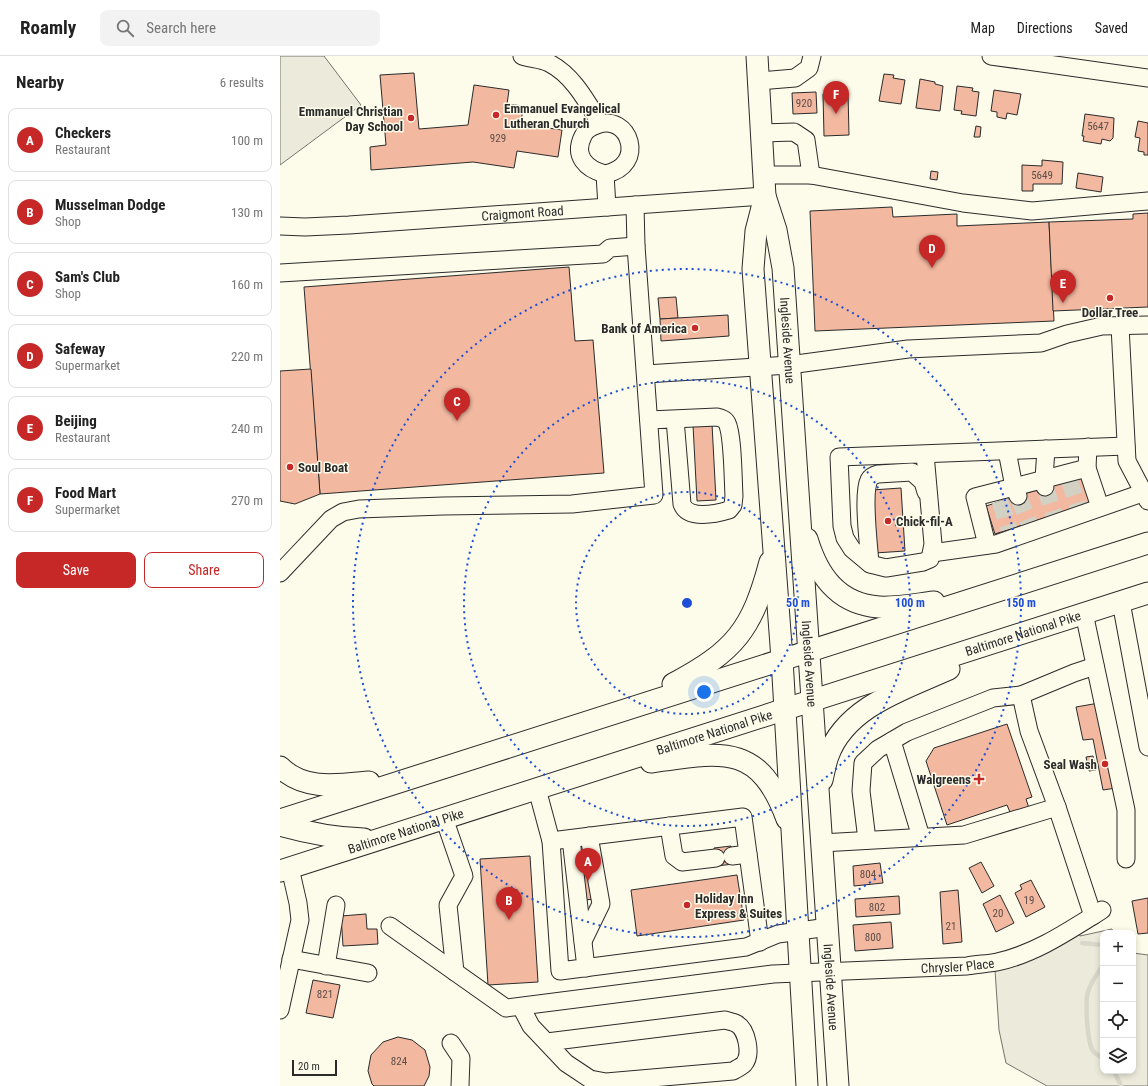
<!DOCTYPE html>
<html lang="en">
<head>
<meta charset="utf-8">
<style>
	:root { --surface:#fff; --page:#f2f2f2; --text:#222; --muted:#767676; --line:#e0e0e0; --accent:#c62828 }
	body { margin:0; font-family:"Roboto Condensed",sans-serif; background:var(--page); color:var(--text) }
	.controls { position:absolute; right:12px; bottom:12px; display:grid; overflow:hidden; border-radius:8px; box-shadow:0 2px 6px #0003 }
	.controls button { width:36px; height:36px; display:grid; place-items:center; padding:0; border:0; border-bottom:1px solid var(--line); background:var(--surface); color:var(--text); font:20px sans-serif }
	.scale { position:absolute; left:12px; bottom:10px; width:45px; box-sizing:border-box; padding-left:4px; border:2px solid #2b2b2b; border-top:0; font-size:11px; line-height:14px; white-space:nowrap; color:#2b2b2b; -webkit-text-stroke:3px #fdfbea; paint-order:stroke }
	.you { position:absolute; left:424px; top:636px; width:14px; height:14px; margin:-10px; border:3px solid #fff; border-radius:50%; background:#1a73e8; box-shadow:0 0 0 6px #1a73e833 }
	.badge { display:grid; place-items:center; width:26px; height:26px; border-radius:50%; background:var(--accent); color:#fff; font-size:13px; font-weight:700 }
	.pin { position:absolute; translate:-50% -33px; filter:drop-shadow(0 1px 2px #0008) }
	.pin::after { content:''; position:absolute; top:21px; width:14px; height:12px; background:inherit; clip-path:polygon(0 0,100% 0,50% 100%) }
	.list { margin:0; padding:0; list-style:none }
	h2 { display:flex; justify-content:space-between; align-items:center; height:52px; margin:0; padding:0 16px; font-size:17px }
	h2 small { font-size:13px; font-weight:400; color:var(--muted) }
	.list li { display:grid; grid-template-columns:26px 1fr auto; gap:12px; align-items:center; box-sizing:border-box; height:64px; margin:0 8px 8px; padding:0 8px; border:1px solid var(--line); border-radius:8px }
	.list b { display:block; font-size:15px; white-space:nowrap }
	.list p { margin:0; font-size:13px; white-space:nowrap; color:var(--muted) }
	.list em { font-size:13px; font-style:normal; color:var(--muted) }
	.actions { display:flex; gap:8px; padding:12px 16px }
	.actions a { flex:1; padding:9px 0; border:1px solid var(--accent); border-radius:8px; text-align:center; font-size:14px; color:var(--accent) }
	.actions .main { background:var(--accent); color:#fff }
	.icon { flex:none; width:22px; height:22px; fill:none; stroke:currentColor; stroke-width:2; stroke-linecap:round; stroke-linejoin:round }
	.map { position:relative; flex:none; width:868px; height:1030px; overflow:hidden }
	header { display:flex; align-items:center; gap:24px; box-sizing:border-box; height:56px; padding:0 20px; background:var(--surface); border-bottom:1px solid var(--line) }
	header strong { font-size:19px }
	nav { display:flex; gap:22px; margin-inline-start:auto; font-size:14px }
	.search { width:280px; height:36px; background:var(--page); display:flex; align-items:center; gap:10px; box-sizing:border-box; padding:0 14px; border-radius:8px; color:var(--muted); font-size:15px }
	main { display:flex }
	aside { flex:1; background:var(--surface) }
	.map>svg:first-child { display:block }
</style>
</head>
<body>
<header>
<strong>Roamly</strong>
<div class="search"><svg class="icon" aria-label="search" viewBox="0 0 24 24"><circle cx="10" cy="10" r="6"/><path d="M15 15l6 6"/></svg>Search here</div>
<nav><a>Map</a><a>Directions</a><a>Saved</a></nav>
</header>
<main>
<aside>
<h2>Nearby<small>6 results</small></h2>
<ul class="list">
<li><span class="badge">A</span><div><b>Checkers</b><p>Restaurant</p></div><em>100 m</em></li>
<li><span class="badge">B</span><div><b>Musselman Dodge</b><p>Shop</p></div><em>130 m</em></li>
<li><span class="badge">C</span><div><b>Sam's Club</b><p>Shop</p></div><em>160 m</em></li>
<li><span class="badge">D</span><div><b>Safeway</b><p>Supermarket</p></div><em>220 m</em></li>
<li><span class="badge">E</span><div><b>Beijing</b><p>Restaurant</p></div><em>240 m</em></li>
<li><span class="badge">F</span><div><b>Food Mart</b><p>Supermarket</p></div><em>270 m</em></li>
</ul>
<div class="actions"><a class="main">Save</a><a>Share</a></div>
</aside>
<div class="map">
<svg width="868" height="1030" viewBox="0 0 868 1030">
	<rect width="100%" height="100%" fill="#fdfbea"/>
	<g fill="#ecebdb" stroke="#74746e">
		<polygon points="0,0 44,0 81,49 0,109"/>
		<polygon points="832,873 833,877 823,877 823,1015 853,1015 853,897 868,899 868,1030 767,1030 726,1007 719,974 715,914 799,877 800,880"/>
	</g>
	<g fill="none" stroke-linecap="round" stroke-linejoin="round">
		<g stroke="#d8d7c9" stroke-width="4.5">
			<polyline points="802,887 823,889"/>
			<path d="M823,909C817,918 811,926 808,936C805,946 807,986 813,995C815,998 820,1000 823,1003"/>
			<polyline points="834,1015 841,1030"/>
		</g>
	</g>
	<g fill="#f2b8a0" stroke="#2b2b2b">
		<polygon points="134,17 139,73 188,69 194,29 229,34 227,48 243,50 241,68 282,74 278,101 237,95 234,112 193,106 91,114 90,91 106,89 100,19"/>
		<polygon points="604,18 614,19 613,22 625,24 621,48 599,45"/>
		<polygon points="640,23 655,26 655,28 663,30 660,55 636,52"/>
		<polygon points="677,30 693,32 692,35 699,36 696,60 681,58 682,55 674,54"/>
		<polygon points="714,34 741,38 737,59 727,57 726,63 717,61 717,56 711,55"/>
		<polygon points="536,36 537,57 513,58 512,37"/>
		<polygon points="568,37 569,79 544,80 543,38"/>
		<polygon points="805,58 834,62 833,82 830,85 822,83 821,88 803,85 804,80 802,80"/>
		<polygon points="858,65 868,67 868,99 864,99 864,96 858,95 860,82 855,81"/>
		<polygon points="696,70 701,71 700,81 694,81"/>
		<polygon points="762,104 783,106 782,128 753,128 753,135 742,135 742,109 762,110"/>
		<polygon points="651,115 658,116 657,124 650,123"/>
		<polygon points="798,117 823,121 821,136 796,132"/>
		<polygon points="612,151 613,161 677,158 677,170 769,166 774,265 535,275 530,155"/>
		<polygon points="868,157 868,251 773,255 769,166 853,163 853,158"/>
		<polygon points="289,211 295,285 313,284 324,417 40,438 24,231"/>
		<polygon points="396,241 398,262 380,263 378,242"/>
		<polygon points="448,259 449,280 381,285 380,263"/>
		<polygon points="31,313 40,438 15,448 0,445 0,315"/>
		<polygon points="432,368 436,444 417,445 413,369"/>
		<polygon points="804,419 813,446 715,478 706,450"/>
		<polygon points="621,432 625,495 595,497 592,434"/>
		<polygon points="819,647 836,732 823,734 813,683 803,684 796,651"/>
		<polygon points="727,668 752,741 746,743 750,755 732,761 727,749 667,769 646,705 654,692"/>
		<polygon points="813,700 816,714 809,715 806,701"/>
		<polygon points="451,790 453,808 437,810 434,792"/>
		<polygon points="250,800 258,926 208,929 200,803"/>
		<polygon points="701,806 714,830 702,837 689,812"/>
		<polygon points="302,807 310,807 314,843 305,844"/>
		<polygon points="600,807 603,827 574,830 573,810"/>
		<polygon points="457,819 464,864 357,880 351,834"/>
		<polygon points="751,824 765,851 746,861 735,837 742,833 740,829"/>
		<polygon points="678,834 682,886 663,888 660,836"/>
		<polygon points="720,839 734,867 716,876 703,848"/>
		<polygon points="619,840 620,858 576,861 575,843"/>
		<polygon points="868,842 868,877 858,878 852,845"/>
		<polygon points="86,858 87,873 97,873 98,888 63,890 61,860"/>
		<polygon points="611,866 613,892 575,895 573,869"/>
		<polygon points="33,924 60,929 53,962 26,957"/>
		<polygon points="118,981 132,984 145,994 150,1011 149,1020 144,1030 94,1030 92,1028 88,1015 91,999 103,986"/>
	</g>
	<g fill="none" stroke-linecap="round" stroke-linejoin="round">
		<g stroke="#d3d1c4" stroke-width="17" stroke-dasharray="17 8" stroke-linecap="butt">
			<polyline points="789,423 798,451"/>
			<polyline points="765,431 774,459"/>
			<polyline points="738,440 749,467"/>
			<polyline points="720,445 729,473"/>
		</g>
		<defs>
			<g id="minor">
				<path d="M242,0C251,3 261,3 269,7C293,19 307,46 320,67"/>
				<polyline points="711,0 868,22"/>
				<polyline points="479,25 515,22 529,12 532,0"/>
				<polyline points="481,77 514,76 526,84 531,119"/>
				<path d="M325,118C306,113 293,100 303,80C305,75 311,71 317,69C349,56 368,110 325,118L327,151"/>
				<polyline points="484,119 531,119 683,147 752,155 868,145"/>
				<path id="s1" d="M0,170L25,171L69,169L485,140"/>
				<polyline points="0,217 323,198 330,192 356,190"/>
				<polyline points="840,270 847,405 868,445"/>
				<polyline points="366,318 509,309 628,293 761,287 787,278 822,270 868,269"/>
				<path d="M369,364L437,361C441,362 445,363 447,367C453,379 453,424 454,440L453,449L449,454C436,458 408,464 402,448L395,363"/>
				<polyline points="645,398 653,488 650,503 643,506 606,512 590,508 572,493 565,482 562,470 559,401 846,390"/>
				<polyline points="807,412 820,451"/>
				<polyline points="765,431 764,423 766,393"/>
				<polyline points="738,440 734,431 807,412 808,391"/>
				<polyline points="707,489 695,441 734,431 727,395"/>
				<polyline points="652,497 716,488 868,435"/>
				<path d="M590,508C589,491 582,438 589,424C591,420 594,419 598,418L632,416L643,426L646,436"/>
				<polyline points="0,517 51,463 63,456 79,453 163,450 292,448 374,439 356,190 355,149"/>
				<polyline points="841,546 868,691"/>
				<polyline points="804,557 846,754 846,803"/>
				<polyline points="741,639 794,617 815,610"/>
				<polyline points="612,685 641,781"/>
				<polyline points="257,733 271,785 280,915 466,891 498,878 548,871"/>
				<polyline points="164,762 184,820 168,849 175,916"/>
				<polyline points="389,770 394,800 402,806 436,802"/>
				<polyline points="291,783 306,912"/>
				<polyline points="587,784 581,735 583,707 598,693 627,676 713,642 741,639 749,675 777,751"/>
				<polyline points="271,785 463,761 480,886"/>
				<polyline points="541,787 684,779 777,751 813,860"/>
				<polyline points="452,800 468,798"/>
				<path id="s2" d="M110,870L226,952L493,918L687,910C697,908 707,908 717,906C755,898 790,874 822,854"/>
				<polyline points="303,885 321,848 309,780"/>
				<polyline points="11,903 88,917"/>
				<polyline points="46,910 56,849"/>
				<path d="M241,951L251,970L286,1007L310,1023L326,1026L453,1015C456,1013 461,1011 464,1008C472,999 467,974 457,968C454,966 449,965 445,964L267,986"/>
				<polyline points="0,954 20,864 18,847 10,812"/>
				<polyline points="171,987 181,1002 180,1030"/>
			</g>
			<g id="major">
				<polyline points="477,0 485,140 476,175 473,213 502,603 527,1030"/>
				<path id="s3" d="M485,140L496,174L503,212L558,1030"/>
				<path d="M527,483C538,520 558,548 599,551C617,552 637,548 654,546"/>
				<path d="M393,628C455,595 472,574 490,506"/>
				<path d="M371,706C441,696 479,686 507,763"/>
				<path d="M0,711C24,735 58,729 89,726"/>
				<path d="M542,724C544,716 545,708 548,700C566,650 625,633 669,613"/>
				<polyline points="0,764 868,487"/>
				<path d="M0,769C28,777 55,782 84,783"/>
				<path id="s4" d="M0,815L868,537"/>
			</g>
		</defs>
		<use href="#minor" stroke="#2b2b2b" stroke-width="19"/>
		<use href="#major" stroke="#2b2b2b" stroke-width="23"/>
		<use href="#minor" stroke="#fdfbea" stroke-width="17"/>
		<use href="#major" stroke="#fdfbea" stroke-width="21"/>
	</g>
	<g fill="none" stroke="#1d4ed8" stroke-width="2" stroke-dasharray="2 4">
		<circle cx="407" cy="547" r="111"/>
		<circle cx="407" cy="547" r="223"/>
		<circle cx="407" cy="547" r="334"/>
	</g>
	<g fill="#c62828" stroke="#fdfbea" stroke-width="1.5">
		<circle cx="216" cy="59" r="4"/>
		<circle cx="131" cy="62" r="4"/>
		<circle cx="830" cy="242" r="4"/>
		<circle cx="415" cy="272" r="4"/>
		<circle cx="10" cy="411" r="4"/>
		<circle cx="608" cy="465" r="4"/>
		<circle cx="825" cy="708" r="4"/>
		<path d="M697 717h4v4h4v4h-4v4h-4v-4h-4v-4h4z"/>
		<circle cx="407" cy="849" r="4"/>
	</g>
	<g text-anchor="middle" stroke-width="3" stroke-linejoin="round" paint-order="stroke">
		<g font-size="11" fill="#5d4e48">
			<text x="524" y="51">920</text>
			<text x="818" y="74">5647</text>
			<text x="218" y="86">929</text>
			<text x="762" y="123">5649</text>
			<text x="588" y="822">804</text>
			<text x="749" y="848">19</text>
			<text x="597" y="855">802</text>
			<text x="718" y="861">20</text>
			<text x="671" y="874">21</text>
			<text x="593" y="885">800</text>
			<text x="45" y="942">821</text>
			<text x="119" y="1009">824</text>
		</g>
		<g font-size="13" font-weight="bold" fill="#2b2b2b" stroke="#fdfbea" text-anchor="start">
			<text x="224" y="57">Emmanuel Evangelical<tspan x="224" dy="15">Lutheran Church</tspan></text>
			<text x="123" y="60" text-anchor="end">Emmanuel Christian<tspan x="123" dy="15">Day School</tspan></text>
			<text x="830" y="261" text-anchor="middle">Dollar Tree</text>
			<text x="407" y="277" text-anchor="end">Bank of America</text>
			<text x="18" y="416">Soul Boat</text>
			<text x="616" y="470">Chick-fil-A</text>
			<text x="817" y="713" text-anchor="end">Seal Wash</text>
			<text x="691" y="728" text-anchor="end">Walgreens</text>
			<text x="415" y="847">Holiday Inn<tspan x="415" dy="15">Express &amp; Suites</tspan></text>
		</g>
		<g font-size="13" fill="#2b2b2b" stroke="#fdfbea">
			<text dy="5" stroke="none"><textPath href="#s1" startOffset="243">Craigmont Road</textPath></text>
			<text dy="5" stroke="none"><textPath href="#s3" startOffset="147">Ingleside Avenue</textPath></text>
			<text dy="5" stroke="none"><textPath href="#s4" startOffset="780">Baltimore National Pike</textPath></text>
			<text dy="5" stroke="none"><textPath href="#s3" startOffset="471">Ingleside Avenue</textPath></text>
			<text dy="5" stroke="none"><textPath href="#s4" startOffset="456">Baltimore National Pike</textPath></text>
			<text dy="5" stroke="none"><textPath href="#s4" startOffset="132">Baltimore National Pike</textPath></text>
			<text dy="5" stroke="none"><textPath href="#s2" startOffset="596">Chrysler Place</textPath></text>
			<text dy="5" stroke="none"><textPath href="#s3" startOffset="795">Ingleside Avenue</textPath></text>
		</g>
	</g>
	<circle cx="407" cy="547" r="6" fill="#1d4ed8" stroke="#fdfbea" stroke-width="2"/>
	<g font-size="12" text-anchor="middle" font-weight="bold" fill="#1d4ed8" stroke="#fdfbea" stroke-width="3" stroke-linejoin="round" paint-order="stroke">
		<text x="518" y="551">50 m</text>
		<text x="630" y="551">100 m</text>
		<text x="741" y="551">150 m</text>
	</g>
</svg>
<div class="controls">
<button>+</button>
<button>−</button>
<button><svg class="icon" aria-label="locate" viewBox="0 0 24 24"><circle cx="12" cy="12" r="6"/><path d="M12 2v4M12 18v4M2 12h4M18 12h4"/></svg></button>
<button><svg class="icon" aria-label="layers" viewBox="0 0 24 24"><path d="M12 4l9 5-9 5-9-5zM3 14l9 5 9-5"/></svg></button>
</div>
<div class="scale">20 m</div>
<div class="you"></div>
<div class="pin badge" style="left:308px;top:825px">A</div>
<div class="pin badge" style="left:229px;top:864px">B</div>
<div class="pin badge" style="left:177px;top:365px">C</div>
<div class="pin badge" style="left:652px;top:212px">D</div>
<div class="pin badge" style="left:783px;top:247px">E</div>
<div class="pin badge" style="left:556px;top:58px">F</div>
</div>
</main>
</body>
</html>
